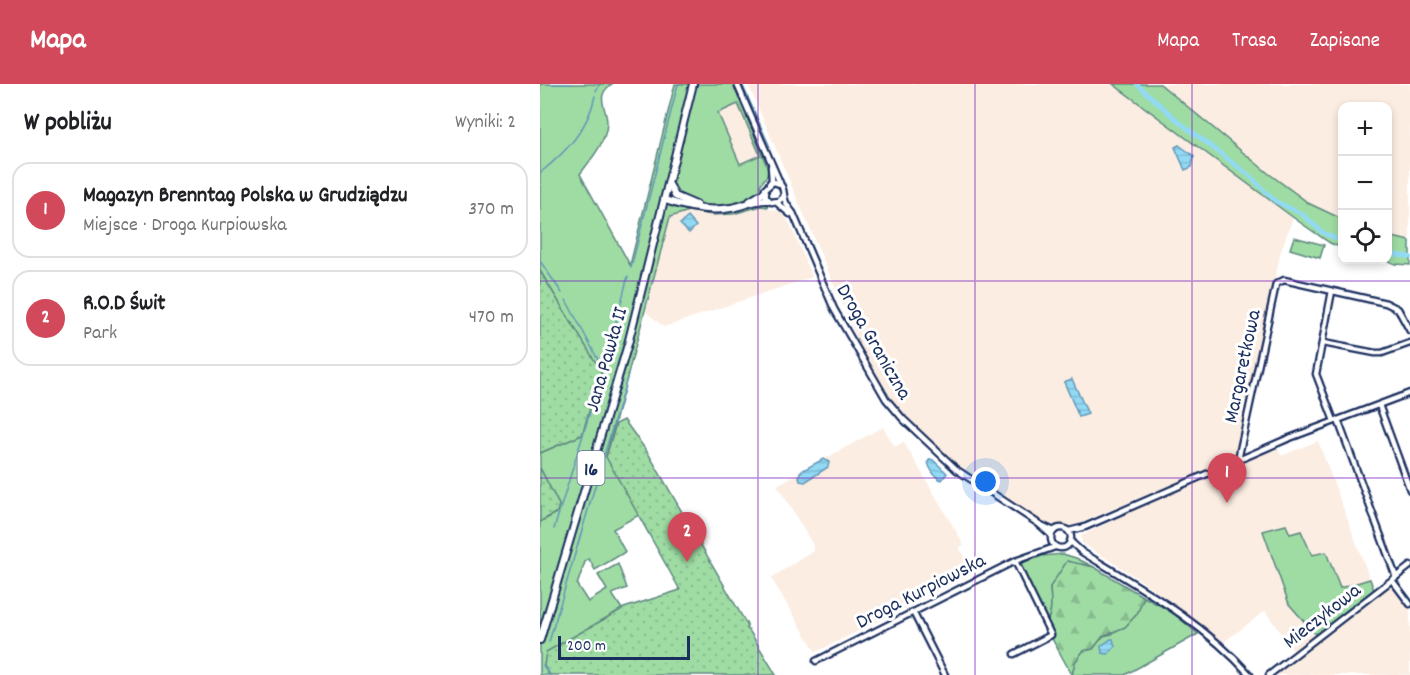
<!DOCTYPE html>
<html lang="pl">
<head>
<meta charset="utf-8">
<style>
	:root { --surface:#fff; --page:#f2f2f2; --text:#202124; --muted:#757577; --line:#e0e0e0; --accent:#d1495b }
	body { margin:0; font-family:Dekko,sans-serif; background:var(--page); color:var(--text) }
	.controls { position:absolute; right:18px; top:18px; display:grid; overflow:hidden; border-radius:12px; box-shadow:0 3px 9px #0003 }
	.controls button { width:54px; height:54px; display:grid; place-items:center; padding:0; border:0; border-bottom:2px solid var(--line); background:var(--surface); color:var(--text); font:30px sans-serif }
	.scale { position:absolute; left:18px; bottom:15px; width:132px; box-sizing:border-box; padding-left:6px; border:3px solid #1b2f5e; border-top:0; font-size:16px; line-height:21px; white-space:nowrap; color:#1b2f5e; -webkit-text-stroke:4px #fff; paint-order:stroke }
	.you { position:absolute; left:446px; top:398px; width:21px; height:21px; margin:-15px; border:4px solid #fff; border-radius:50%; background:#1a73e8; box-shadow:0 0 0 9px #1a73e833 }
	.badge { display:grid; place-items:center; width:39px; height:39px; border-radius:50%; background:var(--accent); color:#fff; font-size:20px; font-weight:700 }
	.pin { position:absolute; translate:-50% -50px; filter:drop-shadow(0 2px 3px #0008) }
	.pin::after { content:''; position:absolute; top:32px; width:21px; height:18px; background:inherit; clip-path:polygon(0 0,100% 0,50% 100%) }
	.list { margin:0; padding:0; list-style:none }
	h2 { display:flex; justify-content:space-between; align-items:center; height:78px; margin:0; padding:0 24px; font-size:26px }
	h2 small { font-size:20px; font-weight:400; color:var(--muted) }
	.list li { display:grid; grid-template-columns:39px 1fr auto; gap:18px; align-items:center; box-sizing:border-box; height:96px; margin:0 12px 12px; padding:0 12px; border:2px solid var(--line); border-radius:18px }
	.list b { display:block; font-size:22px; white-space:nowrap }
	.list p { margin:0; font-size:20px; white-space:nowrap; color:var(--muted) }
	.list em { font-size:20px; font-style:normal; color:var(--muted) }
	.icon { flex:none; width:33px; height:33px; fill:none; stroke:currentColor; stroke-width:2; stroke-linecap:round; stroke-linejoin:round }
	.map { position:relative; flex:none; width:870px; height:591px; overflow:hidden }
	header { display:flex; align-items:center; gap:36px; box-sizing:border-box; height:84px; padding:0 30px; background:var(--accent); color:#fff }
	header strong { font-size:28px }
	nav { display:flex; gap:33px; margin-inline-start:auto; font-size:21px }
	main { display:flex }
	aside { flex:1; background:var(--surface) }
	.map>svg:first-child { display:block }
</style>
</head>
<body>
<header>
<strong>Mapa</strong>
<nav><a>Mapa</a><a>Trasa</a><a>Zapisane</a></nav>
</header>
<main>
<aside>
<h2>W pobliżu<small>Wyniki: 2</small></h2>
<ul class="list">
<li><span class="badge">1</span><div><b>Magazyn Brenntag Polska w Grudziądzu</b><p>Miejsce · Droga Kurpiowska</p></div><em>370 m</em></li>
<li><span class="badge">2</span><div><b>R.O.D Świt</b><p>Park</p></div><em>470 m</em></li>
</ul>
</aside>
<div class="map">
<svg width="870" height="591" viewBox="0 0 870 591">
	<defs>
		<pattern id="forest-firs" width="22" height="20" patternUnits="userSpaceOnUse" patternTransform="scale(1.5)"><rect width="22" height="20" fill="#9fdca3"/><path d="M5 1l3.5 6h-7zM16 11l3.5 6h-7z" fill="#88bd8f"/></pattern>
		<pattern id="park-dots" width="8" height="8" patternUnits="userSpaceOnUse" patternTransform="scale(1.5)"><rect width="8" height="8" fill="#9fdca3"/><path d="M2 2h.1M6 6h.1" fill="none" stroke="#88bd8f" stroke-width="1.8" stroke-linecap="round"/></pattern>
		<pattern id="water-rules" width="6" height="5" patternUnits="userSpaceOnUse" patternTransform="scale(1.5)"><rect width="6" height="5" fill="#92daf4"/><path d="M0 2.5h6" fill="none" stroke="#7dbbd4"/></pattern>
	</defs>
	<rect width="100%" height="100%" fill="#fff"/>
	<filter id="ink" filterUnits="userSpaceOnUse"><feTurbulence type="fractalNoise" baseFrequency=".0167" numOctaves="2"/><feDisplacementMap in="SourceGraphic" scale="12" xChannelSelector="R" yChannelSelector="G"/><feConvolveMatrix kernelMatrix="1 2 1 2 8 2 1 2 1" color-interpolation-filters="sRGB"/></filter>
	<g filter="url(#ink)">
		<g fill="#fbede2">
			<polygon points="208,0 573,0 753,133 741,167 694,374 531,443 523,440 512,441 495,434 404,371 360,325 342,301 324,271"/>
			<polygon points="620,0 870,0 870,157 848,152 848,22 802,22 802,135 770,120 728,89"/>
			<polygon points="198,19 221,71 200,80 177,28"/>
			<polygon points="221,122 243,129 250,140 272,193 124,243 106,228 130,132 149,127 172,131 193,130"/>
			<polygon points="343,343 355,363 363,358 365,360 424,461 419,464 434,489 276,568 231,494 274,467 273,461 237,401"/>
			<polygon points="778,357 834,506 754,567 725,527 684,558 602,497 542,459 541,452 620,413 738,364 741,372"/>
			<polygon points="852,501 870,522 870,591 736,591"/>
		</g>
		<g fill="#9fdca3" stroke="#5d8680" stroke-width="1.5" fill-rule="evenodd">
			<path d="M0,0H72C54,12 67,23 67,39C66,59 51,75 40,90L90,181L135,0H193L228,85L227,92L220,101L228,123L221,122L193,130L172,131L149,127L130,133L66,372L99,431L73,445L85,468L55,486L49,475L45,478L37,501L48,518L67,506L58,491L78,480L87,504L72,510L82,525L7,568L4,581L10,591H0V438L17,429L19,421L0,384V369L42,351L61,288L0,187ZM198,20L220,71L200,80L178,29Z"/>
			<polygon points="573,0 620,0 728,89 770,120 802,135 802,164 790,159 758,137"/>
			<polygon points="848,152 870,157 870,181 855,180 846,176 848,176"/>
			<polygon points="754,153 784,161 780,174 750,165"/>
			<polygon points="746,441 750,450 761,447 772,471 786,468 800,504 830,495 834,506 776,551 749,520 723,447"/>
			<path d="M523,470L536,474L554,483L542,480L510,503C511,517 513,529 505,542L474,482L502,472Z"/>
			<polygon points="604,513 632,528 658,550 585,591 532,591 535,578 543,567 553,565 563,552 572,550 597,530"/>
		</g>
		<path fill="url(#forest-firs)" stroke="#5d8680" stroke-width="1.5" d="M527,477L554,483L604,513L597,530L585,543L563,552L553,565L543,567L535,578L532,591L505,542C513,529 511,517 510,503Z"/>
		<g fill="url(#park-dots)" stroke="#5d8680" stroke-width="1.5">
			<polygon points="0,187 61,287 42,351 0,369"/>
			<polygon points="84,336 108,369 207,541 207,545 209,546 236,591 10,591 4,582 6,568 84,524 140,506 66,373 76,340"/>
			<polygon points="0,384 19,421 17,428 0,438"/>
		</g>
		<g fill="url(#water-rules)" stroke="#6296b8" stroke-width="1.5">
			<polygon points="639,61 654,72 652,83 645,86 635,63"/>
			<polygon points="148,133 156,142 149,149 140,140"/>
			<polygon points="532,295 548,330 539,333 524,298"/>
			<polygon points="283,375 289,378 288,383 265,398 260,397 259,394 260,388"/>
			<path d="M390,375L393,376L407,389L402,396C395,394 389,384 388,378Z"/>
			<polygon points="571,555 573,555 575,563 568,570 562,569 561,562"/>
		</g>
		<g fill="none" stroke-linecap="round" stroke-linejoin="round">
			<g stroke="#6296b8" stroke-width="1.5">
				<polyline points="10,0 31,0"/>
				<polyline points="202,0 230,63"/>
				<polyline points="56,7 60,0"/>
				<path d="M0,89C26,68 48,45 55,12"/>
				<polyline points="0,177 22,209"/>
				<polyline points="91,184 138,0"/>
				<polyline points="26,216 61,281"/>
				<polyline points="61,273 68,269 88,192"/>
				<polyline points="53,319 62,289"/>
				<polyline points="14,445 50,328"/>
				<polyline points="9,558 87,294"/>
				<polyline points="3,581 9,591"/>
			</g>
			<g stroke="#92daf4" stroke-width="4.5">
				<polyline points="597,0 639,38 710,92 735,117 762,130 783,149 802,157"/>
				<polyline points="848,169 870,173"/>
			</g>
			<defs>
				<g id="minor">
					<polyline points="197,0 240,99"/>
					<polyline points="229,100 232,96 231,82"/>
					<path d="M244,112L239,117L231,118L226,114L225,105L233,98C246,100 242,107 245,116C246,121 250,125 253,129L294,225L346,315L363,335L417,386L499,440L511,451"/>
					<polyline points="236,118 250,130"/>
					<polyline points="792,207 776,290 794,337"/>
					<polyline points="783,259 835,269 842,269 870,259"/>
					<polyline points="839,321 870,406"/>
					<polyline points="798,336 856,493"/>
					<polyline points="700,376 699,371 736,200 744,196 846,219 858,225 870,247"/>
					<polyline points="499,440 514,447"/>
					<circle cx="521" cy="454" r="10"/>
					<polyline points="529,447 545,443 747,355 870,309"/>
					<path d="M530,457L542,468C601,504 663,538 710,591"/>
					<polyline points="852,496 870,520"/>
					<polyline points="373,528 405,591"/>
					<polyline points="474,570 511,551 475,477"/>
					<polyline points="276,577 475,477 515,463"/>
					<polyline points="729,591 870,482"/>
				</g>
				<g id="major">
					<polyline points="130,102 135,112 156,121"/>
					<path d="M125,116C145,123 170,128 191,124C204,122 215,115 228,116"/>
					<polyline points="210,117 225,108"/>
					<polyline points="0,556 88,260 153,0"/>
				</g>
			</defs>
			<use href="#minor" stroke="#1b2f5e" stroke-width="9"/>
			<use href="#major" stroke="#1b2f5e" stroke-width="10"/>
			<use href="#minor" stroke="#fff" stroke-width="4.5"/>
			<use href="#major" stroke="#fff" stroke-width="6"/>
		</g>
	</g>
	<path fill="none" stroke="#7b2cbf" stroke-width="1.5" stroke-opacity="0.55" d="M218,0V591M435,0V591M652,0V591M0,197H870M0,394H870"/>
	<g text-anchor="middle" stroke-width="6" stroke-linejoin="round" paint-order="stroke">
		<rect fill="#fff" stroke="#5f6d8e" stroke-width="1.5" x="37.5" y="367" width="27" height="34" rx="4.5"/>
		<g font-size="20" font-weight="bold" fill="#1b2f5e">
			<text x="51" y="391">16</text>
		</g>
		<g font-size="21" fill="#1b2f5e" stroke="#fff">
			<text transform="translate(335 257) rotate(60)" y="7">Droga Graniczna</text>
			<text transform="translate(65 275) rotate(-74)" y="7">Jana Pawła II</text>
			<text transform="translate(701 282) rotate(-78)" y="7">Margaretkowa</text>
			<text transform="translate(380 506) rotate(-27)" y="7">Droga Kurpiowska</text>
			<text transform="translate(781 531) rotate(-38)" y="7">Mieczykowa</text>
		</g>
	</g>
</svg>
<div class="controls">
<button>+</button>
<button>−</button>
<button><svg class="icon" aria-label="locate" viewBox="0 0 24 24"><circle cx="12" cy="12" r="6"/><path d="M12 2v4M12 18v4M2 12h4M18 12h4"/></svg></button>
</div>
<div class="scale">200 m</div>
<div class="you"></div>
<div class="pin badge" style="left:687px;top:419px">1</div>
<div class="pin badge" style="left:147px;top:478px">2</div>
</div>
</main>
</body>
</html>
